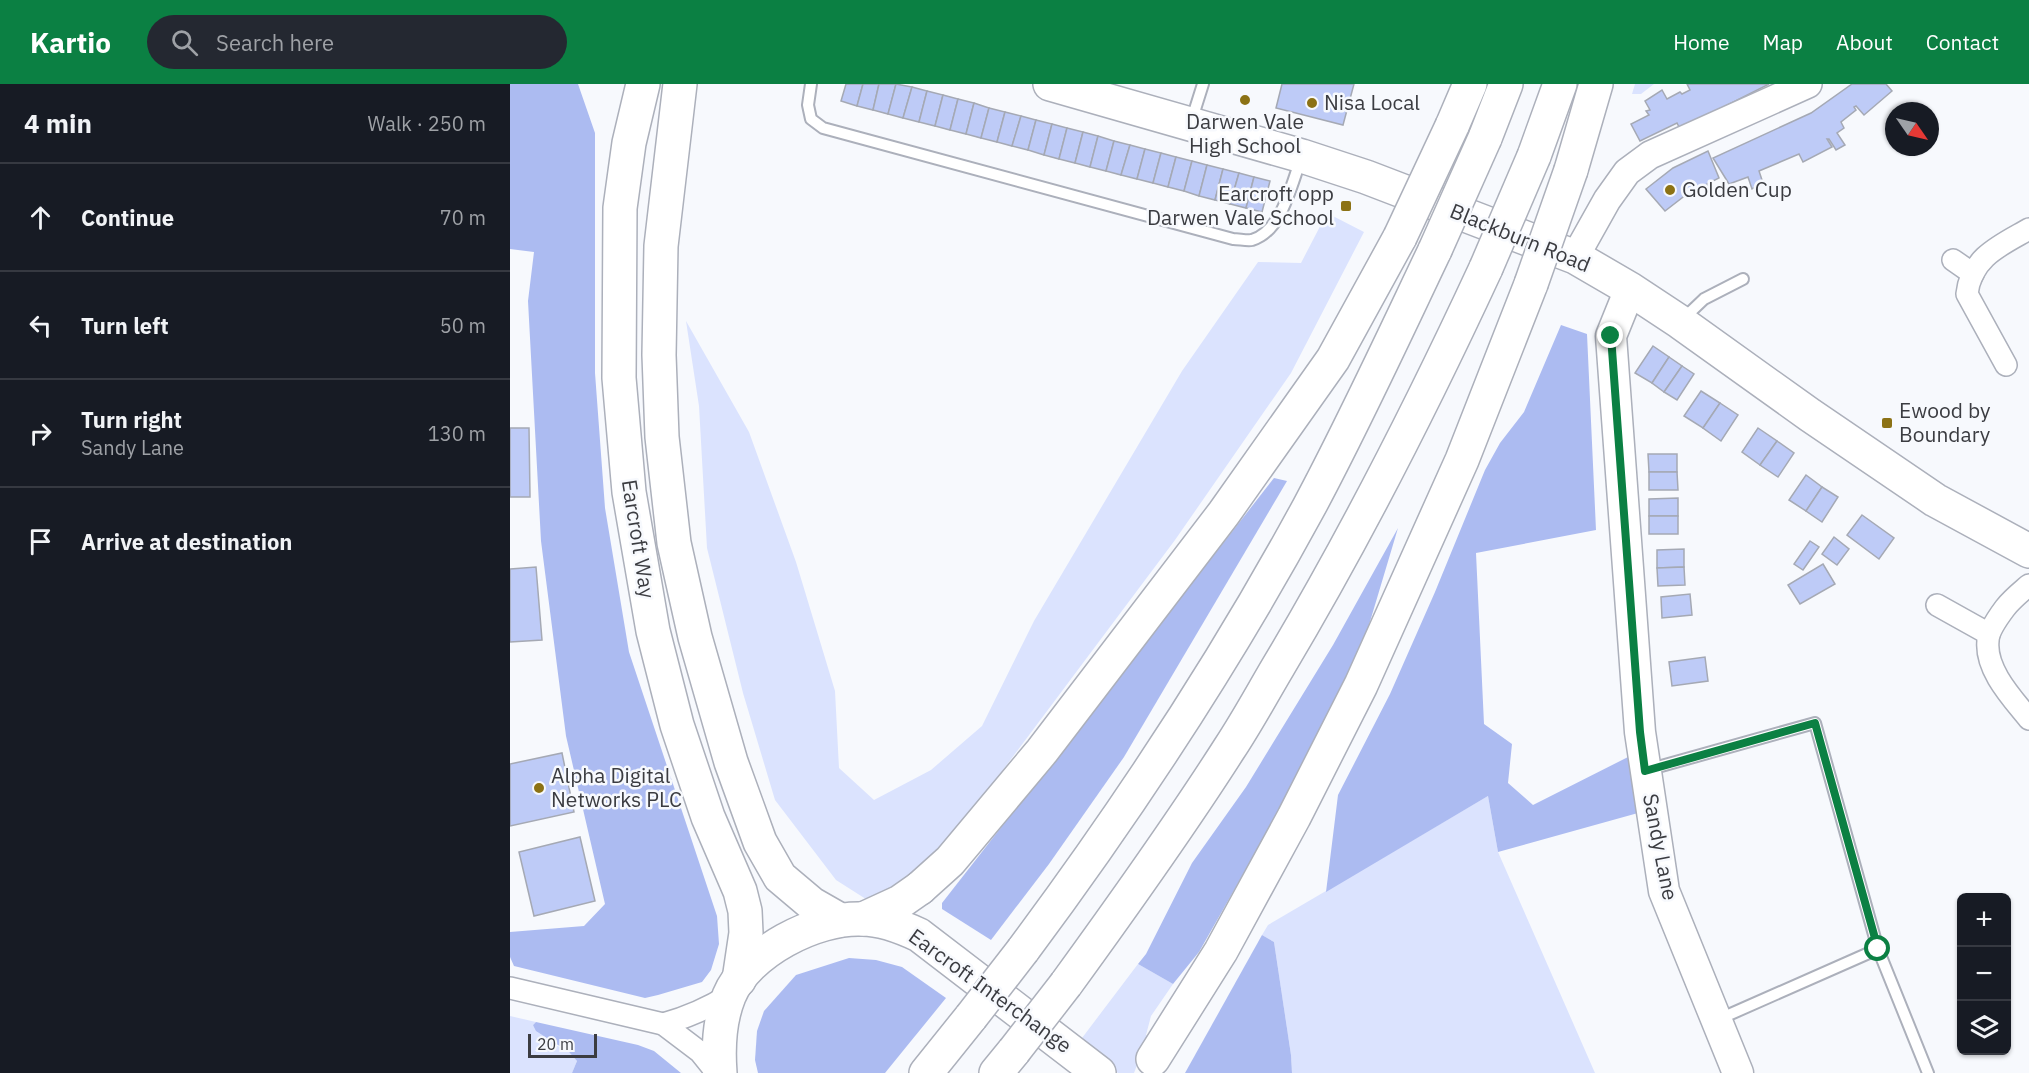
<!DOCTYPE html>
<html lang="en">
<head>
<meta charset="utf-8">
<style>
	:root { --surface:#171b24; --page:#242831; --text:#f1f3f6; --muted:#9ea1a6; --line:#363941; --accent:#0b8043 }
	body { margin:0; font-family:"IBM Plex Sans",sans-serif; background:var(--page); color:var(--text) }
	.controls { position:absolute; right:18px; bottom:18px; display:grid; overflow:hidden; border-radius:9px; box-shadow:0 2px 4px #0004 }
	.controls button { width:54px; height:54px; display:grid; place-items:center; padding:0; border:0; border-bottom:2px solid var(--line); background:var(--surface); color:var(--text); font:30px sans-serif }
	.compass { position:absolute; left:1375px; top:18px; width:54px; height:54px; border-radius:50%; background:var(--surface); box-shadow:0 2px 4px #0004; rotate:124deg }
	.scale { position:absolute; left:18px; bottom:15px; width:69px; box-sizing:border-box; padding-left:6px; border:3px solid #3b3c41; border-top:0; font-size:16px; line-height:21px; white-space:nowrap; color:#3b3c41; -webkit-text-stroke:4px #f7f9fd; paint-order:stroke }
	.stop { position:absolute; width:18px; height:18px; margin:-14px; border:4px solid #0b8043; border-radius:50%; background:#fff }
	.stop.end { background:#0b8043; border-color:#fff; box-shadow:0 2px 6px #0008 }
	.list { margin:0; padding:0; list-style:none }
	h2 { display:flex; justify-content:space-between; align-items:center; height:78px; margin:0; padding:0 24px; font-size:26px }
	h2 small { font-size:20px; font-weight:400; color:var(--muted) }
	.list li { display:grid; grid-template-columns:39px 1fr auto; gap:18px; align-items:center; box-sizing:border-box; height:108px; padding:0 24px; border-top:2px solid var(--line) }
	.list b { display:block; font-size:22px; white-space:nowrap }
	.list p { margin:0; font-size:20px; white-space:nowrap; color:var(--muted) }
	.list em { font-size:20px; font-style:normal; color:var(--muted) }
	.icon { flex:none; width:33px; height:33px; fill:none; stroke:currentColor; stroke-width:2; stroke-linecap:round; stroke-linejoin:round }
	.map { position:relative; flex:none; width:1519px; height:989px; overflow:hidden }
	header { display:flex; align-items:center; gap:36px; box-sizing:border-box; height:84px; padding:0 30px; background:var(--accent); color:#fff }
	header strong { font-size:28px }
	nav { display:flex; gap:33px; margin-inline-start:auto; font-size:21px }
	.search { width:420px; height:54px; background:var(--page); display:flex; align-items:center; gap:15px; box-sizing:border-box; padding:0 21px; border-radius:33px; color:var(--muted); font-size:22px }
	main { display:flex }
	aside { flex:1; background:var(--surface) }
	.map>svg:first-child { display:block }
</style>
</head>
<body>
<header>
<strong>Kartio</strong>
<div class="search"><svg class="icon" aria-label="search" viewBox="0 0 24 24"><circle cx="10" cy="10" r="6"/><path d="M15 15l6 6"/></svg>Search here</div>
<nav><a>Home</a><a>Map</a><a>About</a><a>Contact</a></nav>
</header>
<main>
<aside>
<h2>4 min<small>Walk · 250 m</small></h2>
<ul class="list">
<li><svg class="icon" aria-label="ahead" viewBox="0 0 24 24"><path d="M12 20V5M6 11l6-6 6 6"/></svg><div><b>Continue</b></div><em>70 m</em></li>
<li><svg class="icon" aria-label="left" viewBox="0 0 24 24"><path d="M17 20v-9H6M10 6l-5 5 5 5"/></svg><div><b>Turn left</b></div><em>50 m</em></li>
<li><svg class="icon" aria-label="right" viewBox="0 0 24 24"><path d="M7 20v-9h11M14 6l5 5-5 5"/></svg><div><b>Turn right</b><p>Sandy Lane</p></div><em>130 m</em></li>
<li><svg class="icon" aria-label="arrive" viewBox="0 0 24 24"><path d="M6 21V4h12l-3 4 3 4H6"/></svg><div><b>Arrive at destination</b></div></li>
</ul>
</aside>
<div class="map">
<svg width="1519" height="989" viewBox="0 0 1519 989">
	<rect width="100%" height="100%" fill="#f7f9fd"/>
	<g fill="#dbe3fe">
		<polygon points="1125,0 1144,0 1131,10 1122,10"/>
		<polygon points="817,129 854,148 781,289 665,456 457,734 410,784 359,817 326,796 265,716 233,609 197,464 189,322 176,237 239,348 286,478 325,607 329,684 364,716 421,686 472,642 524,537 672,287 748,178 791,179"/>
		<polygon points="978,712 988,768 1085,989 782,989 781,971 764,858 752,851 758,841"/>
		<polygon points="628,880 663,900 641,932 636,951 641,954 632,968 624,989 608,989 569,958"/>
		<polygon points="0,932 26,938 23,941 44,960 59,968 67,977 62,989 0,989"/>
	</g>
	<g fill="#acbbf1">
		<polygon points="0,0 68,0 85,49 85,289 95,424 119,568 207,832 209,860 201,886 192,898 148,911 135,914 4,882 0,873 0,848 74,842 95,820 56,652 31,457 18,217 24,168 0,165"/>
		<polygon points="1051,241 1077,250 1086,446 966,469 974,640 1002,660 998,699 1023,721 1122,671 1128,729 988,768 978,712 816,808 828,711 880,610 925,508 975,386 990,359 1014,328"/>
		<polygon points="764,394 777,397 614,673 539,780 481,856 432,825 432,819"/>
		<polygon points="888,444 853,561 795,681 689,868 663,900 628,880 636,870 682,779 736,703 823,561"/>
		<polygon points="752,851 764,858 781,971 782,989 675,989"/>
		<polygon points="339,874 366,876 392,883 436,914 375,989 248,989 245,976 247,947 254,927 286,891"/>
		<polygon points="26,938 128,961 144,967 171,989 62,989 67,977 59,968 26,947 23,941"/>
	</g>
	<g fill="#becbf7" stroke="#a5a9b4" stroke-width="1.5">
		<polygon points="336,0 353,0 347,22 331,17"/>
		<polygon points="353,0 369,0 363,26 347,22"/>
		<polygon points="369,0 386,0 378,30 363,26"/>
		<polygon points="386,0 402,3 393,34 378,30"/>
		<polygon points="772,0 844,0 833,41 766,24"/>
		<polygon points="1177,0 1259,0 1170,45 1167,39 1130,57 1121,40 1139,31 1136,27 1140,26 1135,17 1152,6 1157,15 1170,8 1172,10 1180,6"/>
		<polygon points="1342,0 1376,0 1382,7 1354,31 1346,22 1344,23 1346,26 1331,38 1334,44 1327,49 1335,61 1326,66 1319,55 1317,55 1322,63 1293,78 1289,70 1249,87 1253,99 1242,105 1238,93 1219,100 1203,74 1301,29"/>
		<polygon points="402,3 417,7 409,38 393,34"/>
		<polygon points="417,7 433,11 425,42 409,38"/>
		<polygon points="433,11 448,15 440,46 425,42"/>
		<polygon points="448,15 464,19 456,50 440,46"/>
		<polygon points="464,19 479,24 471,54 456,50"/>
		<polygon points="479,24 495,28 487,58 471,54"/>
		<polygon points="495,28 511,32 502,62 487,58"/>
		<polygon points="511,32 526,36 518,66 502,62"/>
		<polygon points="526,36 542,40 534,71 518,66"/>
		<polygon points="542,40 557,44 549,75 534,71"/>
		<polygon points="557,44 573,48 565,79 549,75"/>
		<polygon points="573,48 588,52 580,83 565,79"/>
		<polygon points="588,52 604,57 596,87 580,83"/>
		<polygon points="604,57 620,61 611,91 596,87"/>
		<polygon points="620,61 635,65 627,95 611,91"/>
		<polygon points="635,65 651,69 643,99 627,95"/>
		<polygon points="1198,67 1209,94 1197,100 1198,102 1181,107 1155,127 1136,105 1163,84"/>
		<polygon points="651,69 666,73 658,103 643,99"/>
		<polygon points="666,73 682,77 674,107 658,103"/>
		<polygon points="682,77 697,81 689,112 674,107"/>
		<polygon points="697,81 713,85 705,116 689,112"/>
		<polygon points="713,85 729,89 720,120 705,116"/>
		<polygon points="729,89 744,93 736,124 720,120"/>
		<polygon points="744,93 760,97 752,128 736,124"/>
		<polygon points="1143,262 1159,273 1142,299 1125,289"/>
		<polygon points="1159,273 1172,282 1154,308 1142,299"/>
		<polygon points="1172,282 1184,290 1167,316 1154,308"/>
		<polygon points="1191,307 1210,319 1193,344 1174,332"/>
		<polygon points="1210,319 1228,331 1211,357 1193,344"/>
		<polygon points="0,344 19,344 20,413 0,413"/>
		<polygon points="1248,344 1267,357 1250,381 1232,368"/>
		<polygon points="1267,357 1284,369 1268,393 1250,381"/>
		<polygon points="1138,370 1167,370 1167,388 1139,388"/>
		<polygon points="1139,388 1167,388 1168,406 1139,406"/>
		<polygon points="1296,391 1312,403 1296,427 1279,416"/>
		<polygon points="1312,403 1328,413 1312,438 1296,427"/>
		<polygon points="1168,414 1168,432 1139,432 1139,415"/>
		<polygon points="1352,431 1384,454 1369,475 1337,451"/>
		<rect x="1139" y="432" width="29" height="18"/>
		<polygon points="1324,453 1339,465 1327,481 1312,470"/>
		<polygon points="1300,457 1309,463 1293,486 1284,480"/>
		<polygon points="1174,465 1174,483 1147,484 1147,466"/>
		<polygon points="1313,480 1325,500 1290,520 1278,501"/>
		<polygon points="26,483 32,556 0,558 0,485"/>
		<polygon points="1174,483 1175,501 1148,502 1147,484"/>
		<polygon points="1180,510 1182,531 1152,534 1151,513"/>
		<polygon points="1195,573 1198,597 1162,602 1159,578"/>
		<polygon points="52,669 64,728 0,742 0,680"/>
		<polygon points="70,753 85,817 24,832 9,768"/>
	</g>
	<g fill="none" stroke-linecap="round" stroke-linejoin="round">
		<defs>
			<g id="service">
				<path d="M301,0L298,21L301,35L313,44L723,155C729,155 737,157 742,156C772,147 781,101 791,75"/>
				<polyline points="681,38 693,0"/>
				<polyline points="1172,236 1194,215 1233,195"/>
				<polyline points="1137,686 1305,639 1368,865 1418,989"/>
				<polyline points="1207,936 1368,865"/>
			</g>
			<g id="minor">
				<polyline points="1443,176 1463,190"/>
				<path d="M1496,281L1457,210C1461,173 1491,161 1519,145"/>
				<path d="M1519,501C1511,508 1502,515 1495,524C1489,532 1478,547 1478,557C1475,586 1503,615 1519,635"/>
				<polyline points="1427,521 1479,550"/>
				<polyline points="0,904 153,940 190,968 207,989"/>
				<path d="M153,940C178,933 197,925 219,911"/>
			</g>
			<polyline id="tertiary" points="1065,173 1097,116 1117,88 1140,71 1298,0"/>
			<polyline id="secondary" points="1120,205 1101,252 1130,648 1154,807 1228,989"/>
			<g id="trunk">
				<polyline points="133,0 119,59 110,124 109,294 119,408 143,547 167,641 198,733 230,807 235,827 236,849 229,896"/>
				<polyline points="170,0 151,162 149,271 152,353 164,459 185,553 221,678 250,758 270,793 302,820 330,836"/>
				<polyline points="540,0 792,72 856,93 1065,173 1120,205 1170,238 1300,331 1425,416 1519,467"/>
				<polyline points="353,835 390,818 410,804"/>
				<path d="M210,989C208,963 209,937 219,912C237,868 306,833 352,835C372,835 392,843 409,851L589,989"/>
			</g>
			<g id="motorway">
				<polyline points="942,42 960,0"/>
				<polyline points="975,54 996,0"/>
				<polyline points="1024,72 1050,0"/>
				<polyline points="1061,86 1086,0"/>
				<polyline points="410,804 440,777 532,667 714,429 823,275 890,153"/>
				<path d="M513,866C618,725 715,578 799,423C844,339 884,252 925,166"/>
				<path d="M556,900C612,823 668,745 719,665C737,638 752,610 768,583C845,454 913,320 976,184"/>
				<polyline points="643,975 711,867 784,733 851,601 952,376 1021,200"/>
				<polyline points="416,989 461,933"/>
				<polyline points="486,989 504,967"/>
			</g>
		</defs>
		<use href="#service" stroke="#acb0bb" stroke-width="14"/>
		<use href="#minor" stroke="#acb0bb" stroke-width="24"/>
		<use href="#tertiary" stroke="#acb0bb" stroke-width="30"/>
		<use href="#secondary" stroke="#acb0bb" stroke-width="33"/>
		<use href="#trunk" stroke="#acb0bb" stroke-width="36"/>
		<use href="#motorway" stroke="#acb0bb" stroke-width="36"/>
		<use href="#service" stroke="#fff" stroke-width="10"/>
		<use href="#minor" stroke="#fff" stroke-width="21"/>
		<use href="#tertiary" stroke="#fff" stroke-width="27"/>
		<use href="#secondary" stroke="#fff" stroke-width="30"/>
		<use href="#trunk" stroke="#fff" stroke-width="33"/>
		<use href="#motorway" stroke="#fff" stroke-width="33"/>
		<defs>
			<g id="motorway-bridge">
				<polyline points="890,153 942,42"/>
				<polyline points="925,166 975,54"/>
				<polyline points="976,184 1024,72"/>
				<polyline points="1021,200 1061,86"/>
				<polyline points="461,933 513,866"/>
				<polyline points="504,967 556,900"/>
			</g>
		</defs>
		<use href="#motorway-bridge" stroke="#acb0bb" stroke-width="36" stroke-linecap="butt"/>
		<use href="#motorway-bridge" stroke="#fff" stroke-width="33"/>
	</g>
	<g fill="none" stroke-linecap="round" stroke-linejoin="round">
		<polyline stroke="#0b8043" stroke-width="8" points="1101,252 1130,648 1135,687 1305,639 1368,865"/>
	</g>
	<g fill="#8c7215" stroke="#f7f9fd" stroke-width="2">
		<circle cx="735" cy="16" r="6"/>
		<circle cx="802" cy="19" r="6"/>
		<circle cx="1160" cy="106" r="6"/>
		<rect x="830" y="116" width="12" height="12" rx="3"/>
		<rect x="1371" y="333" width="12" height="12" rx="3"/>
		<circle cx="29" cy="704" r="6"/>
	</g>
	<g text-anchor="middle" stroke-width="5" stroke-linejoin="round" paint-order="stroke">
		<g font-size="21" fill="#3b3c41" stroke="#f7f9fd" text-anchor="start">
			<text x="814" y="26">Nisa Local</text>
			<text x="735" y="45" text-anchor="middle">Darwen Vale<tspan x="735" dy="24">High School</tspan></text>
			<text x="1172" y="113">Golden Cup</text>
			<text x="824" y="117" text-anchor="end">Earcroft opp<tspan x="824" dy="24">Darwen Vale School</tspan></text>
			<text x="1389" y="334">Ewood by<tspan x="1389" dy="24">Boundary</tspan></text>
			<text x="41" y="699">Alpha Digital<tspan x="41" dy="24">Networks PLC</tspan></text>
		</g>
		<g font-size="21" fill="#3b3c41" stroke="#f7f9fd">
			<text transform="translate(1010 154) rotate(22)" y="7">Blackburn Road</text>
			<text transform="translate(128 455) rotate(81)" y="7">Earcroft Way</text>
			<text transform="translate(1150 763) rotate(79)" y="7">Sandy Lane</text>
			<text transform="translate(480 907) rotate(36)" y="7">Earcroft Interchange</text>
		</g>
	</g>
</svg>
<div class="controls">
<button>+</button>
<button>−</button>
<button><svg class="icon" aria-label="layers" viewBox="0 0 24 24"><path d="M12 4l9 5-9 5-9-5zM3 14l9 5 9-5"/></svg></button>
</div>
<svg class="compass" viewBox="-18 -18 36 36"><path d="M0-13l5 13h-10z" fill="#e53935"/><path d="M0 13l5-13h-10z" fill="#9ea1a6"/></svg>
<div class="scale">20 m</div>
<div class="stop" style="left:1368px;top:865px"></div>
<div class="stop end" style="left:1101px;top:252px"></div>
</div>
</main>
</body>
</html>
